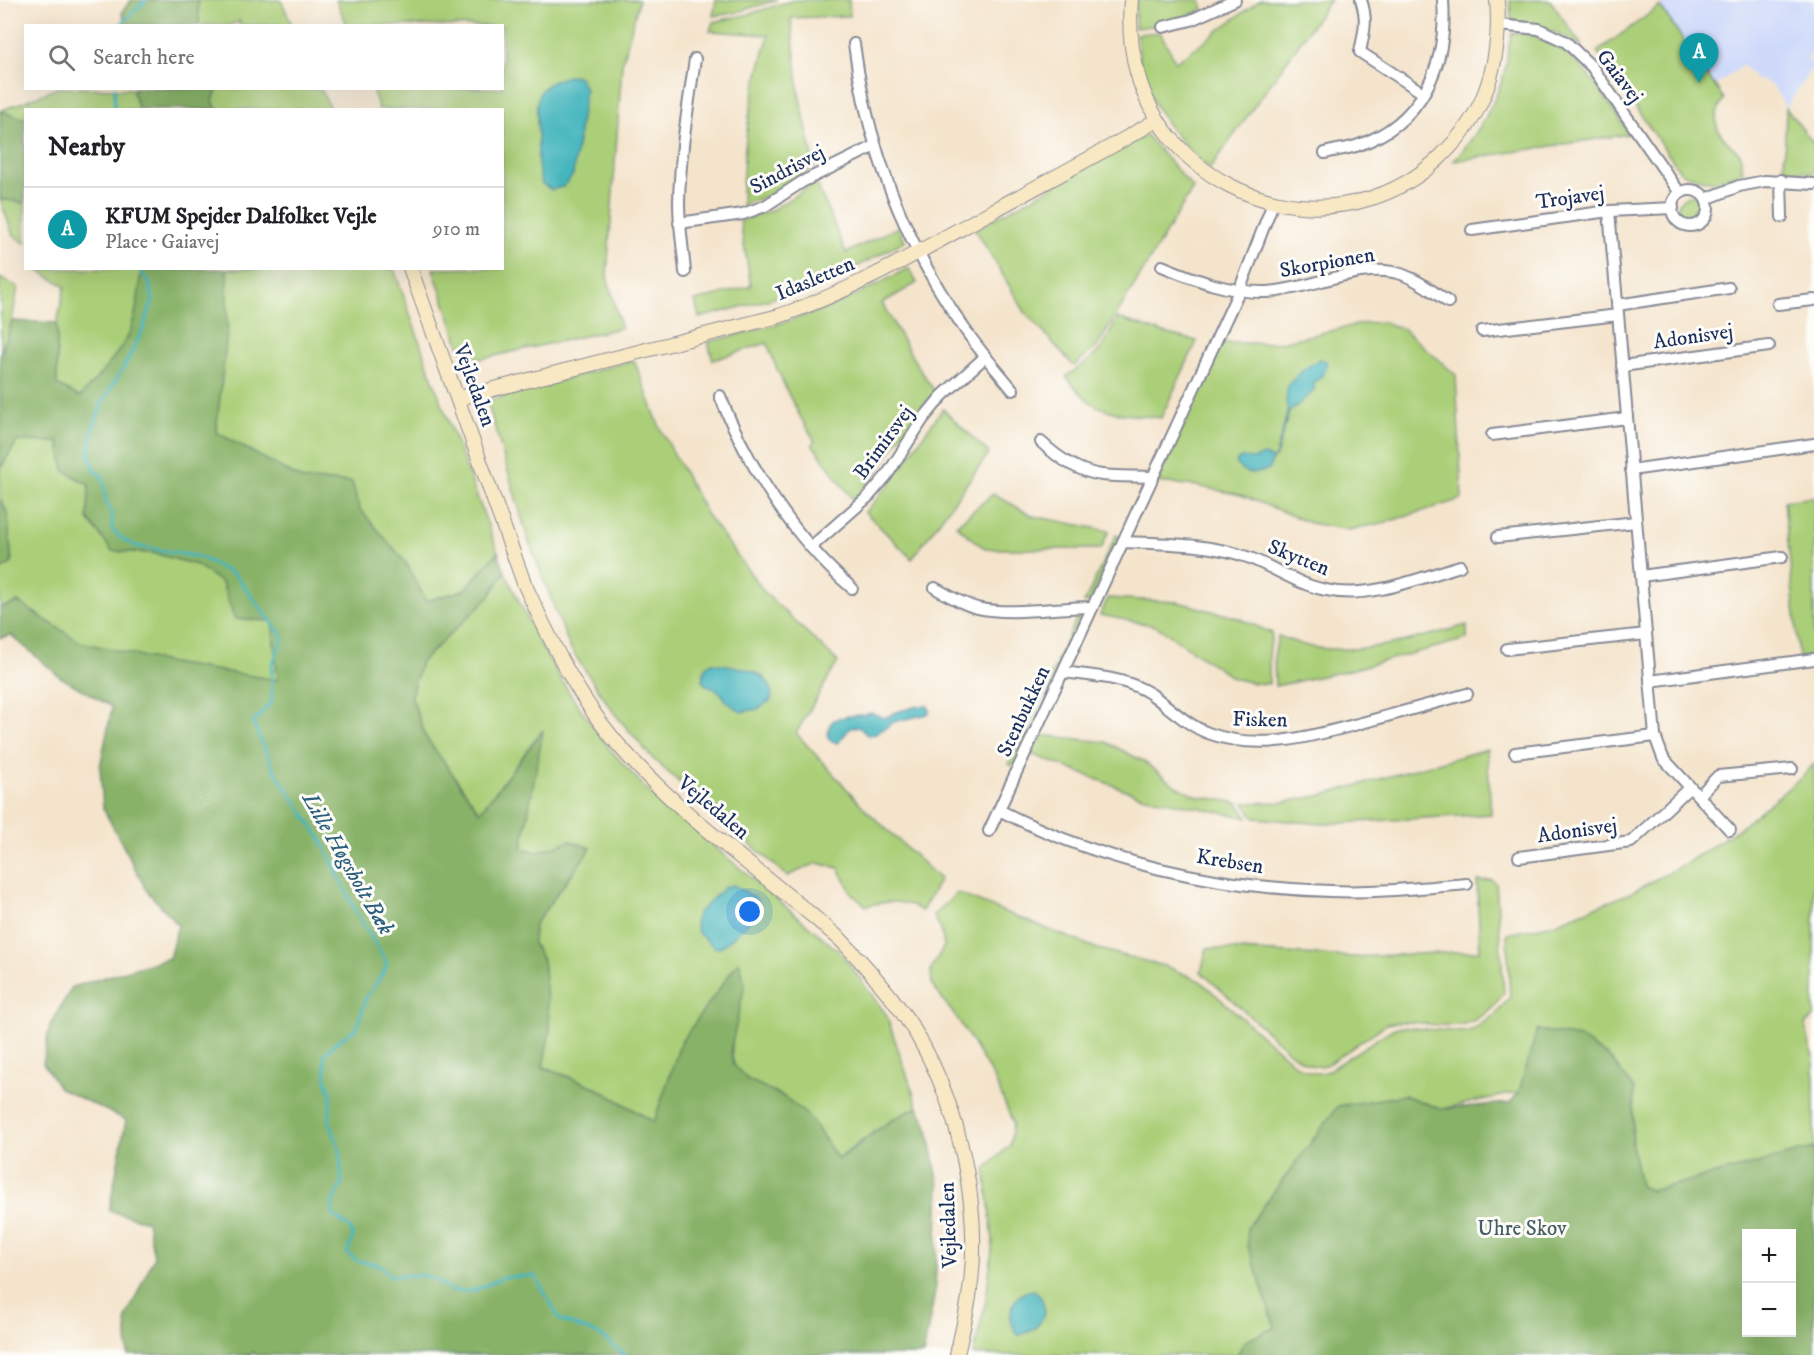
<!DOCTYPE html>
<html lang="en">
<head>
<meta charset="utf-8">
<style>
	:root { --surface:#fff; --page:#f6f6f6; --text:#202124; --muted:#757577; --line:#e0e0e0; --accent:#2563eb }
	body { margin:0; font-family:"IM FELL DW Pica",serif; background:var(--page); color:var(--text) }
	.controls { position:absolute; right:18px; bottom:18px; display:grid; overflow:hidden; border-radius:0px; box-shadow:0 6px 24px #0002 }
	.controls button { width:54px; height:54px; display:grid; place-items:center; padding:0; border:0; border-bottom:2px solid var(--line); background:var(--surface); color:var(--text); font:30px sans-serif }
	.you { position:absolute; left:750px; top:912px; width:21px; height:21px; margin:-15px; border:4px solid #fff; border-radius:50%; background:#1a73e8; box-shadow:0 0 0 9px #1a73e833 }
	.badge { display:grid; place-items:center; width:39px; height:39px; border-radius:50%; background:var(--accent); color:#fff; font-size:20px; font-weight:700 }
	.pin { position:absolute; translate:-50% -50px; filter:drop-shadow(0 2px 3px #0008) }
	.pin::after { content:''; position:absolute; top:32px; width:21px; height:18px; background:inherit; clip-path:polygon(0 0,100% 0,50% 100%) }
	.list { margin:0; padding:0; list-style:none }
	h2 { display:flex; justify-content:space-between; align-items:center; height:78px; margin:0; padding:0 24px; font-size:26px }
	h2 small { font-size:20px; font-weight:400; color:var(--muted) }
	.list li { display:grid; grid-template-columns:39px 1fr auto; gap:18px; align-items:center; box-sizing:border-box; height:84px; padding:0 24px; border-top:2px solid var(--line) }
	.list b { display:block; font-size:22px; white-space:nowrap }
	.list p { margin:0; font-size:20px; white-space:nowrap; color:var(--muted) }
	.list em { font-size:20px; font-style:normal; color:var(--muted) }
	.icon { flex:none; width:33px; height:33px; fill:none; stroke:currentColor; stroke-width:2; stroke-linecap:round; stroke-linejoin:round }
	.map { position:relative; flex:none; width:1814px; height:1355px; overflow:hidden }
	.search { position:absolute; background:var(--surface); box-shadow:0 6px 24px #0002; left:24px; top:24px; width:480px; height:66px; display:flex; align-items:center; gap:15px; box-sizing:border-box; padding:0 21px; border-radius:0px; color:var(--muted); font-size:22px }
	.panel { position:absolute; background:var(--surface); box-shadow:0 6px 24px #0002; left:24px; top:108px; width:480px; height:162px; border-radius:0px }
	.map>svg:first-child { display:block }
</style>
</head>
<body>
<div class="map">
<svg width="1814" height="1355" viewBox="0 0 1814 1355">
	<rect width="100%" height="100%" fill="#fdfcf7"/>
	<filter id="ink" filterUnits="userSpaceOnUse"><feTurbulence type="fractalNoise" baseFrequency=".0167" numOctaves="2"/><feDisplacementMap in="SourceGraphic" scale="12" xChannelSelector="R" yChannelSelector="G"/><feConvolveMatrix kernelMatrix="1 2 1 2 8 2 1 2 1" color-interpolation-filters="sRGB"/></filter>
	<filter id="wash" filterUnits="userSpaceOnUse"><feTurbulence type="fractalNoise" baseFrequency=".008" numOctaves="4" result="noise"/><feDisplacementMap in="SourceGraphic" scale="24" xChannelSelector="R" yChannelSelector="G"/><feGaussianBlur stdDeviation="1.35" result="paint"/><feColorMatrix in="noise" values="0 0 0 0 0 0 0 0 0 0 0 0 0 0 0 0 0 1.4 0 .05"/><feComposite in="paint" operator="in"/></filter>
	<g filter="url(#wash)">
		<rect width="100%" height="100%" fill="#f4e4cc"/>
		<polygon fill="#cfdafa" points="1668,0 1814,0 1814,52 1807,59 1813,66 1786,108 1774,87 1763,80 1756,80 1743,65 1715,86 1660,6"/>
		<g fill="#abcf78" stroke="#637f6b" stroke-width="1.5">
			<polygon points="198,0 281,0 292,25 239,25 240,21 231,25 199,25"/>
			<polygon points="336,0 639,0 622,64 607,276 621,328 480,359 461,350 433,269 502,268 502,110 379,109 372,89 502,88 502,26 347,25"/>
			<polygon points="716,0 777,0 734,13 713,16"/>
			<path d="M793,0H849L850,16L791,18L799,94L815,167L769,195L742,205C742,144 751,93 769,35L710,31L713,22L750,14Z"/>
			<polygon points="1136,0 1201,0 1203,10 1162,25 1135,28"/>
			<path d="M1260,0H1330L1210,169C1183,145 1158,119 1146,84C1140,69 1139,50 1136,34L1160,32L1176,62Z"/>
			<path d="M1510,0H1550L1582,46C1558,33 1538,24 1511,20Z"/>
			<path d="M1660,6L1724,99C1707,124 1720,137 1740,153L1743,172L1712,182L1682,174L1597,52Z"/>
			<path d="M1512,33C1571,33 1600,92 1630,134L1454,161C1477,135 1494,107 1504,74C1508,60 1507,45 1512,33Z"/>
			<polygon points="58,88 134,89 133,93 139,109 26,110 25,119 0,111"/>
			<polygon points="217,89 321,89 330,109 216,109 213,100"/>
			<polygon points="1786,108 1814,144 1814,173 1784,169"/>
			<polygon points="1146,135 1193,188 1097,347 1074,366 1025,312 975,229"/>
			<polygon points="816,182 846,253 898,227 905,241 849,271 793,293 699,318 695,301 751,286 740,221 772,210"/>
			<circle cx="1690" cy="208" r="12"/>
			<polygon points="0,199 25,203 25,243 13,235"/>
			<path d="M909,268L917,283L882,303L917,365L935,392C903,424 886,468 853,500L812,444L815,441C794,409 780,380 767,343L713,360L708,342C747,332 787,323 825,309C854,298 881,282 909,268Z"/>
			<path d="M36,269H141C140,288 137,311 131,329C126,346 93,383 80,397L57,385V323L65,286Z"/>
			<polygon points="227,269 394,269 433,380 498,552 464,590 426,601 406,563 359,508 352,482 303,480 216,432 227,331"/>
			<polygon points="0,278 18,287 12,321 1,353"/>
			<path d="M1118,318L1160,332L1197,341L1161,418C1139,415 1111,416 1092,403C1082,397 1074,385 1066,377L1094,356L1102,347Z"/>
			<polygon points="1383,322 1403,329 1456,375 1462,499 1387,522 1349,530 1310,523 1241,495 1197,486 1157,482 1220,343 1276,343 1366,323"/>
			<path d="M634,360L660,428L707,515L766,594L838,662L796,733L866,810L940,879L922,911C903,899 887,901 866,906L852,894L839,868L817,863L787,876L654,760L614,713L570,648L529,542L487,401Z"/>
			<path d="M943,409L989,453L912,559L865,512C895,481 916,443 943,409Z"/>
			<polygon points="17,441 59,442 64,470 89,485 88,519 112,551 153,553 197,565 222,583 235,619 272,621 278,681 171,663 79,642 18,602 0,608 0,570 12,562 7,512 0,499 0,469"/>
			<polygon points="993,494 1033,516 1109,531 1101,549 996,549 985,548 977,543 956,525"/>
			<polygon points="1814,497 1814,656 1799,658 1784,501"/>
			<polygon points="1116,535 1120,537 1090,602 1084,603"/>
			<path d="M505,572L537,639L570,694L609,748L648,791L841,953L886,1014L918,1107C887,1120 864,1139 838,1159C822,1135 812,1117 788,1100C772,1089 738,1082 733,1061C728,1041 740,1005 745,984L681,1042L654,1122L595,1087L542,1066L550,1030L543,960L533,944L534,925L591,848L570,841L538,852L522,848L542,731L480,812L425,736L411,695L421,662L489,597Z"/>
			<polygon points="1108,598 1178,602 1238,618 1272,633 1269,656 1269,684 1253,683 1233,678 1156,626 1100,615"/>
			<polygon points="1080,611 1083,611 1084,613 1061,664 1056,662"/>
			<path d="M1467,625V639L1350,670L1275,686L1274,657L1278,636C1291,640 1305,647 1318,648C1370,654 1418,638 1467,625Z"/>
			<polygon points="1055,666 1059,668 1014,766 1009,764"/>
			<polygon points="1041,735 1106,742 1143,761 1176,786 1198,796 1238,803 1248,818 1141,796 1031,754"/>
			<polygon points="1487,749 1491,814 1324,824 1254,818 1244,803 1283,802 1319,796"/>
			<path d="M1814,764V1016L1805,1025L1814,1061V1148L1652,1191L1640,1186L1632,1144L1634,1089L1610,1058L1579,1037L1538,1030L1519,1092L1441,1109L1404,1095L1248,1246L1275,1327L1244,1342L1237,1355H973L986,1300L993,1241L985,1169L1010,1145L1013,1123L995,1080L961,1024L932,985L931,969L944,946L941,930L933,916L957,893L1098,949L1168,967L1200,981L1293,1063C1305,1071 1312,1075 1326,1072L1394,1028L1401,1027L1464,1032L1472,1030L1496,1014L1510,997L1507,934L1553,924L1628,894L1685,864L1737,830L1802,777Z"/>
			<path d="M1492,880L1496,883L1504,993C1478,1028 1461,1028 1420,1023C1408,1022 1399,1021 1387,1024L1328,1064C1314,1070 1305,1063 1293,1055L1201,972L1207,948L1351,957L1480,951L1477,881Z"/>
		</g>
		<g fill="#88b268" stroke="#527063" stroke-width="1.5" fill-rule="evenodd">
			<polygon points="131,0 198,0 199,25 126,25 122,12"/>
			<polygon points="134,88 217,89 213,100 216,109 139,109 133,93"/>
			<polygon points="0,111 25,119 25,203 0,199"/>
			<path d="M141,269H227V331L216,432L303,480L352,482L359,508L406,563L426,601L464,590L498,552L505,572L489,597L421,662L411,695L425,736L480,812L543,730L522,848L538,852L570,841L591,848L534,925L533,944L543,960L550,1030L543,1067L595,1087L654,1122L681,1042L739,961L745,984L731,1048L733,1064L747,1079L786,1098L809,1117L838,1159C866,1140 885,1121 918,1107L927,1124L939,1185L935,1292L923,1355H256L253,1352L250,1355H128L126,1318L154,1257L147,1221L109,1211L126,1120L59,1088L43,1063L50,1025L72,987L169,958L178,925L147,891L103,808L100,767L112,707L60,677L11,635L0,638V608L18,602L80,642L171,663L278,680L272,621L235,619L222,583L197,565L153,553L112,551L88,519L89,485L64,470L59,442L17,441L0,469V356L12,321L57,323V385L80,397C93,383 126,346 131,329C137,311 140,288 141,269Z"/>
			<polygon points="0,499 7,512 12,563 0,570"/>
			<path d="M1537,1030L1579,1037L1610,1058L1634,1089L1632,1144L1640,1186L1651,1191L1814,1148V1355H1237L1244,1342L1275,1327L1248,1246L1247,1228L1338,1106L1404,1095L1441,1109L1510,1103L1519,1092ZM1746,1234H1792V1332H1746Z"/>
		</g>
		<g fill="#45b5bd" stroke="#30728e" stroke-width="1.5">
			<path d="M574,75L580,78L585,89L573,175L564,186L552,190L542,184C536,167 538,155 538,138C537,100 529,84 574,75Z"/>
			<path d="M1319,359L1326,361C1329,371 1320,377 1314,383V391L1289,412L1276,456L1272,460L1270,468C1259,475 1241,476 1236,462C1242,455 1244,458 1252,459C1256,459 1261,456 1265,455L1272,459L1275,458L1288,411L1286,400L1288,385L1302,371Z"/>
			<path d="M712,663C733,666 777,669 771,700L758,709L741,712L727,702L720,692L705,684L702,680L706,667Z"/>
			<path d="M918,706H928L930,711L928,714L894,722L876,734L867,735L859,727L850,728L838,743L829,740C822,709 856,719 871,713L885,718L896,712Z"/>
			<polygon points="733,885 754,897 759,903 755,915 730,940 719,948 714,947 698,933 695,924 698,913 725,887"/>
			<path d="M1034,1290C1054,1306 1042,1332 1018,1335C1005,1318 1010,1293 1034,1290Z"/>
		</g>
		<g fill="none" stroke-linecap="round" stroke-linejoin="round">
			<g stroke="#45b5bd" stroke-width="3">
				<polyline points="119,26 146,0"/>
				<polyline points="114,110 115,88"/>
				<polyline points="138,268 149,282 153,300 142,332 125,365 102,403 93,429 89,454 95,471 103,477 106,502 112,513 112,530 124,540 136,546 200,557 235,575 283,637 272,665 272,701 253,723 275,771 322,841 357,914 387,963 384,972 366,998 357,1028 335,1043 324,1055 326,1079 331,1095 329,1120 340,1151 342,1184 332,1203 333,1215 350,1228 353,1237 347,1253 358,1261 380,1265 391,1276 422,1275 434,1279 452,1291 473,1291 504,1277 535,1276 560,1320 600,1335 625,1355"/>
			</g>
		</g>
	</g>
	<g filter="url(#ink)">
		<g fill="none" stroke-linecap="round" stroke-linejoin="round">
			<defs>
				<g id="street">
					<path d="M1361,0C1368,21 1364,31 1360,52L1423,93"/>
					<polyline points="1499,25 1539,29 1566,42 1592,67 1680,193"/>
					<polyline points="1163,27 1191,20 1235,0"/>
					<path d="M854,44C867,145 904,241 962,325C977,348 996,369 1013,390"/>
					<path d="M1325,153C1335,150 1346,149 1356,146C1422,124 1448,65 1443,0"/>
					<polyline points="1781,180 1782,217"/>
					<circle cx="1690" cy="208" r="18"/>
					<polyline points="1706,199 1739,186 1765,181 1814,184"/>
					<polyline points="1609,211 1655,736 1663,758 1730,830"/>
					<polyline points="679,223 743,214 765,206 802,182 875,146"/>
					<polyline points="1472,230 1609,211 1673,208"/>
					<path d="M1162,266C1196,280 1229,293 1267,292C1309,290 1363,261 1401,274C1419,280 1433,292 1448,302"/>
					<path d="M685,272C683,248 679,226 679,202C680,154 688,107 695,59"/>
					<polyline points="1778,304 1814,300"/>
					<polyline points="1617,305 1729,288"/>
					<polyline points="1482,331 1618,315"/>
					<polyline points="1622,366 1769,346"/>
					<path d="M720,396C747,465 795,540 852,588"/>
					<polyline points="1492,435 1627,418"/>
					<path d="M1041,442C1058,458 1079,472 1102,475C1119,477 1136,476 1153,477"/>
					<polyline points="1631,470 1814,444"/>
					<polyline points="1498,537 1636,522"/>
					<path d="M1123,542C1166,544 1209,543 1250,558C1275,568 1299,585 1326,590C1368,600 1420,578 1460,566"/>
					<polyline points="811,547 869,496 887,475 923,419 942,396 985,357"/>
					<polyline points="1641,576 1782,557"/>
					<path d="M935,588C949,596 962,604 977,608C1012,616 1056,607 1092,607"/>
					<polyline points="1507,649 1646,634"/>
					<path d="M1063,672C1092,676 1125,677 1151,694C1169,707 1187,725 1208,733C1262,753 1316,735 1369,721C1402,712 1434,703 1467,694"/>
					<polyline points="1650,681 1814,659"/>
					<polyline points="1515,753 1655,736"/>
					<polyline points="1699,796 1718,776 1792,769"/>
					<path d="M999,810C1101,862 1216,888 1330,891C1375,893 1421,888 1467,884"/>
					<polyline points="989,831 1239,291 1273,203"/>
					<polyline points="1519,857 1631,842 1690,787"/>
				</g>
				<g id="secondary">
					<path d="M1131,0C1127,49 1138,98 1170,137C1236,218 1358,232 1437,160C1454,144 1471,124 1481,102C1496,69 1500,36 1497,0"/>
					<path d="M410,268L524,583C551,642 580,703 624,751C688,823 770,877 841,940C869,969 895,999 916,1033C960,1108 983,1210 969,1297C966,1316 961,1336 957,1355"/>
					<path d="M459,398L779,316C853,291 920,251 989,213C1045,182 1102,153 1157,120"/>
				</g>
			</defs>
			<use href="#street" stroke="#888a95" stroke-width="14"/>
			<use href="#secondary" stroke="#888a95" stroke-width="16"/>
			<use href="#street" stroke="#fff" stroke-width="10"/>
			<use href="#secondary" stroke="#f8e8c3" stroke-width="14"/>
		</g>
	</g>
	<g text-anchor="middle" stroke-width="6" stroke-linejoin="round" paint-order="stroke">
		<g font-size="21" fill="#1b2f5e" stroke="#fdfcf7">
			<text transform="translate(1620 76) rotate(53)" y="7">Gaiavej</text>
			<text transform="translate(787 169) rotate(-28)" y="7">Sindrisvej</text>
			<text transform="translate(1570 197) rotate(-8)" y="7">Trojavej</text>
			<text transform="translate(1327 262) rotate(-10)" y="7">Skorpionen</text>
			<text transform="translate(815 278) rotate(-23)" y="7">Idasletten</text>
			<text transform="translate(1693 336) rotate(-8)" y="7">Adonisvej</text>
			<text transform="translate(475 385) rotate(70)" y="7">Vejledalen</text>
			<text transform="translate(883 442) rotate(-54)" y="7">Brimirsvej</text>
			<text transform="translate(1299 557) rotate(22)" y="7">Skytten</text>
			<text transform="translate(1023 711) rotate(-65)" y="7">Stenbukken</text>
			<text transform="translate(1260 719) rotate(1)" y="7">Fisken</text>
			<text transform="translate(714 807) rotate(40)" y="7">Vejledalen</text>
			<text transform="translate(1577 830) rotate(-8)" y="7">Adonisvej</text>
			<text transform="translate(1230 861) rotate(9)" y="7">Krebsen</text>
			<text transform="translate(948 1225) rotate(-92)" y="7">Vejledalen</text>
		</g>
		<g font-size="21" fill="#465f66" stroke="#fdfcf7">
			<text x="1522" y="1235">Uhre Skov</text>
		</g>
		<g font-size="22" font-style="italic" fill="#2a5e7f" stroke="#fdfcf7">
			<text transform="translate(349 863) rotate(60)" y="8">Lille Høgsholt Bæk</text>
		</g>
	</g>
</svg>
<div class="controls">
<button>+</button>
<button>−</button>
</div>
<div class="you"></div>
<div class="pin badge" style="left:1699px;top:83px;background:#0f9aa8">A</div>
<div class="search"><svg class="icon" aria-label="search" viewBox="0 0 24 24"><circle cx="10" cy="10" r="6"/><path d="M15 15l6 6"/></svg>Search here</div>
<section class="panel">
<h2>Nearby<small></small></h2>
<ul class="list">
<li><span class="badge" style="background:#0f9aa8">A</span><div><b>KFUM Spejder Dalfolket Vejle</b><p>Place · Gaiavej</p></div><em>910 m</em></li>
</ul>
</section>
</div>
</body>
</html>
